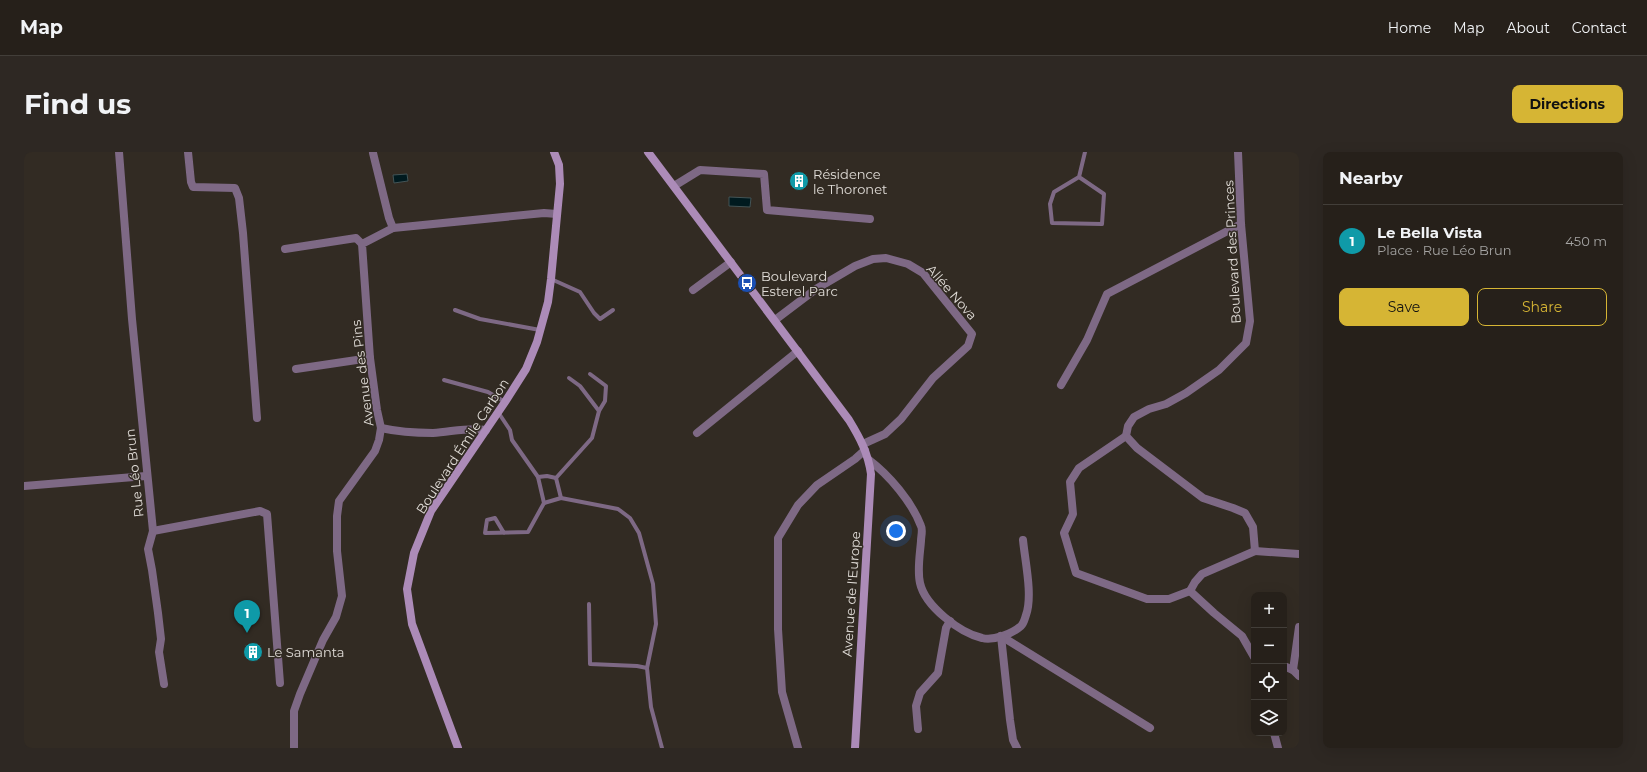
<!DOCTYPE html>
<html lang="en">
<head>
<meta charset="utf-8">
<style>
	:root { --surface:#26201a; --page:#2e2823; --text:#f1f3f6; --muted:#a4a3a2; --line:#423e39; --accent:#d6b534 }
	body { margin:0; font-family:Montserrat,sans-serif; background:var(--page); color:var(--text) }
	.controls { position:absolute; right:12px; bottom:12px; display:grid; overflow:hidden; border-radius:8px; box-shadow:0 4px 16px #0002 }
	.controls button { width:36px; height:36px; display:grid; place-items:center; padding:0; border:0; border-bottom:1px solid var(--line); background:var(--surface); color:var(--text); font:20px sans-serif }
	.you { position:absolute; left:872px; top:379px; width:14px; height:14px; margin:-10px; border:3px solid #fff; border-radius:50%; background:#1a73e8; box-shadow:0 0 0 6px #1a73e833 }
	.badge { display:grid; place-items:center; width:26px; height:26px; border-radius:50%; background:var(--accent); color:#fff; font-size:13px; font-weight:700 }
	.pin { position:absolute; translate:-50% -33px; filter:drop-shadow(0 1px 2px #0008) }
	.pin::after { content:''; position:absolute; top:21px; width:14px; height:12px; background:inherit; clip-path:polygon(0 0,100% 0,50% 100%) }
	.list { margin:0; padding:0; list-style:none }
	h2 { display:flex; justify-content:space-between; align-items:center; height:52px; margin:0; padding:0 16px; font-size:17px }
	h2 small { font-size:13px; font-weight:400; color:var(--muted) }
	.list li { display:grid; grid-template-columns:26px 1fr auto; gap:12px; align-items:center; box-sizing:border-box; height:72px; padding:0 16px; border-top:1px solid var(--line) }
	.list b { display:block; font-size:15px; white-space:nowrap }
	.list p { margin:0; font-size:13px; white-space:nowrap; color:var(--muted) }
	.list em { font-size:13px; font-style:normal; color:var(--muted) }
	.actions { display:flex; gap:8px; padding:12px 16px }
	.actions a { flex:1; padding:9px 0; border:1px solid var(--accent); border-radius:8px; text-align:center; font-size:14px; color:var(--accent) }
	.actions .main { background:var(--accent); color:#111 }
	.icon { flex:none; width:22px; height:22px; fill:none; stroke:currentColor; stroke-width:2; stroke-linecap:round; stroke-linejoin:round }
	.map { position:relative; flex:none; width:1275px; height:596px; overflow:hidden; border-radius:8px }
	header { display:flex; align-items:center; gap:24px; box-sizing:border-box; height:56px; padding:0 20px; background:var(--surface); border-bottom:1px solid var(--line) }
	header strong { font-size:19px }
	nav { display:flex; gap:22px; margin-inline-start:auto; font-size:14px }
	.intro { display:flex; align-items:center; justify-content:space-between; box-sizing:border-box; height:96px; padding:0 24px }
	h1 { margin:0; font-size:28px }
	.button { padding:10px 18px; border-radius:8px; background:var(--accent); color:#111; font-size:14px; font-weight:700 }
	main { display:flex; gap:24px; padding:0 24px }
	aside { flex:1; background:var(--surface); border-radius:8px; box-shadow:0 4px 16px #0002 }
	.map>svg:first-child { display:block }
</style>
</head>
<body>
<header>
<strong>Map</strong>
<nav><a>Home</a><a>Map</a><a>About</a><a>Contact</a></nav>
</header>
<div class="intro"><h1>Find us</h1><a class="button">Directions</a></div>
<main>
<div class="map">
<svg width="1275" height="596" viewBox="0 0 1275 596">
	<rect width="100%" height="100%" fill="#322b23"/>
	<g fill="#001a1f" stroke="#435456">
		<polygon points="383,22 384,29 370,31 369,23"/>
		<polygon points="705,45 727,46 726,55 705,54"/>
	</g>
	<g fill="none" stroke-linecap="round" stroke-linejoin="round">
		<g stroke="#7e6985" stroke-width="4">
			<polyline points="1055,25 1080,42 1078,72 1028,71 1026,52 1030,40 1055,25 1061,0"/>
			<polyline points="527,127 556,140 570,161 576,167 589,158"/>
			<polyline points="431,158 456,167 516,178"/>
			<polyline points="545,226 556,234 575,259"/>
			<polyline points="420,228 464,240 481,250"/>
			<polyline points="474,260 486,278 488,288 514,325 520,351 504,380 461,381 463,368 471,366 480,381"/>
			<polyline points="514,325 523,324 532,326"/>
			<polyline points="532,326 537,346 594,357 606,366 615,381 629,432 632,472 623,516 627,555 638,596"/>
			<polyline points="532,326 568,286 575,259 581,249 582,234 566,222"/>
			<polyline points="520,351 537,346"/>
			<polyline points="565,452 566,512 613,514 623,516"/>
		</g>
		<g stroke="#7e6985" stroke-width="8">
			<polyline points="95,0 108,167 129,379 124,397 128,418 134,461 137,487 135,500 140,532"/>
			<polyline points="164,0 167,30 169,35 211,36 215,46 219,81 233,266"/>
			<polyline points="1214,0 1217,72 1226,169 1222,191 1195,218 1162,241 1142,252 1125,257 1110,265 1104,274 1102,284 1113,296 1179,346 1209,356 1221,361 1229,375 1231,399 1178,422 1171,430 1166,439 1190,461 1218,484 1230,505"/>
			<polyline points="349,1 365,66 369,76"/>
			<polyline points="650,34 676,18 740,22 743,58 846,67"/>
			<polyline points="261,97 332,86 338,92"/>
			<polyline points="669,138 707,110"/>
			<polyline points="751,168 792,137 831,114 849,107 862,106 884,112 899,121 948,182 944,194 909,226 877,267 861,282 839,292"/>
			<polyline points="272,217 346,206"/>
			<polyline points="1037,233 1063,188 1083,142 1217,72"/>
			<path d="M357,276C375,280 392,281 409,281C427,280 444,275 462,278"/>
			<polyline points="673,281 774,199"/>
			<polyline points="1102,284 1055,316 1046,330 1049,362 1040,381 1052,421 1123,447 1145,447 1166,439"/>
			<path d="M845,308C865,323 888,350 897,374C899,378 897,384 897,389C896,402 893,418 896,431C901,454 936,481 958,486C969,489 988,482 997,474C1000,471 1001,466 1002,463C1009,444 1001,409 999,388"/>
			<polyline points="0,334 122,324"/>
			<polyline points="129,379 236,359 243,362 256,531"/>
			<polyline points="1231,399 1275,402"/>
			<polyline points="977,484 1126,576"/>
			<polyline points="977,484 986,568 989,588 993,596"/>
			<polyline points="1260,514 1269,518 1275,524"/>
			<polyline points="1269,518 1275,475"/>
			<polyline points="894,577 892,554 896,541 914,521 922,476 926,469"/>
			<polyline points="1250,581 1254,596"/>
			<polyline points="270,596 270,559 276,542 299,488 312,465 318,444 313,399 313,364 315,349 351,299 355,288 357,276 353,258 346,206 338,92 369,76 520,61 533,62"/>
			<polyline points="774,596 758,540 754,477 754,386 774,353 793,333 831,307 841,298"/>
		</g>
		<g stroke="#ac8bb8" stroke-width="8">
			<path d="M624,0L825,268C836,286 844,301 847,322L831,596"/>
			<polyline points="434,596 388,472 383,437 390,401 407,359 481,250 502,217 513,190 524,150 527,127 536,32 535,13 530,0"/>
		</g>
	</g>
	<defs>
		<symbol id="building-disc" viewBox="-11 -11 22 22"><circle r="9.5" fill="#0f9aa8" stroke="#322b23"/><path d="M-4-6H4V6H1V3H-1V6H-4ZM-2.5-4.3h1.7v1.8h-1.7ZM.8-4.3h1.7v1.8H.8ZM-2.5-1h1.7V.8h-1.7ZM.8-1h1.7V.8H.8Z" fill="#fff"/></symbol>
		<symbol id="bus-disc" viewBox="-11 -11 22 22"><circle r="9.5" fill="#1a4fb4" stroke="#322b23"/><path d="M-5-6H5V4H4V6H2V4H-2V6H-4V4H-5ZM-3.5-4V0h7V-4ZM-3.5 1.2v1.5H-2V1.2ZM2 1.2v1.5H3.5V1.2Z" fill="#fff"/></symbol>
	</defs>
	<g fill-rule="evenodd">
		<use href="#building-disc" x="764" y="18" width="22" height="22"/>
		<use href="#bus-disc" x="712" y="120" width="22" height="22"/>
		<use href="#building-disc" x="218" y="489" width="22" height="22"/>
	</g>
	<g text-anchor="middle" stroke-width="3" stroke-linejoin="round" paint-order="stroke">
		<g font-size="13" fill="#e0dcd7" stroke="#322b23" text-anchor="start">
			<text x="789" y="27">Résidence<tspan x="789" dy="15">le Thoronet</tspan></text>
			<text x="737" y="129">Boulevard<tspan x="737" dy="15">Esterel Parc</tspan></text>
			<text x="243" y="505">Le Samanta</text>
		</g>
		<g font-size="13" fill="#e0dcd7" stroke="#322b23">
			<text transform="translate(1208 100) rotate(-93)" y="5">Boulevard des Princes</text>
			<text transform="translate(928 140) rotate(49)" y="5">Allée Nova</text>
			<text transform="translate(338 221) rotate(-97)" y="5">Avenue des Pins</text>
			<text transform="translate(438 294) rotate(-57)" y="5">Boulevard Émile Carbon</text>
			<text transform="translate(110 321) rotate(-96)" y="5">Rue Léo Brun</text>
			<text transform="translate(827 442) rotate(-86)" y="5">Avenue de l'Europe</text>
		</g>
	</g>
</svg>
<div class="controls">
<button>+</button>
<button>−</button>
<button><svg class="icon" aria-label="locate" viewBox="0 0 24 24"><circle cx="12" cy="12" r="6"/><path d="M12 2v4M12 18v4M2 12h4M18 12h4"/></svg></button>
<button><svg class="icon" aria-label="layers" viewBox="0 0 24 24"><path d="M12 4l9 5-9 5-9-5zM3 14l9 5 9-5"/></svg></button>
</div>
<div class="you"></div>
<div class="pin badge" style="left:223px;top:481px;background:#0f9aa8">1</div>
</div>
<aside>
<h2>Nearby<small></small></h2>
<ul class="list">
<li><span class="badge" style="background:#0f9aa8">1</span><div><b>Le Bella Vista</b><p>Place · Rue Léo Brun</p></div><em>450 m</em></li>
</ul>
<div class="actions"><a class="main">Save</a><a>Share</a></div>
</aside>
</main>
</body>
</html>
